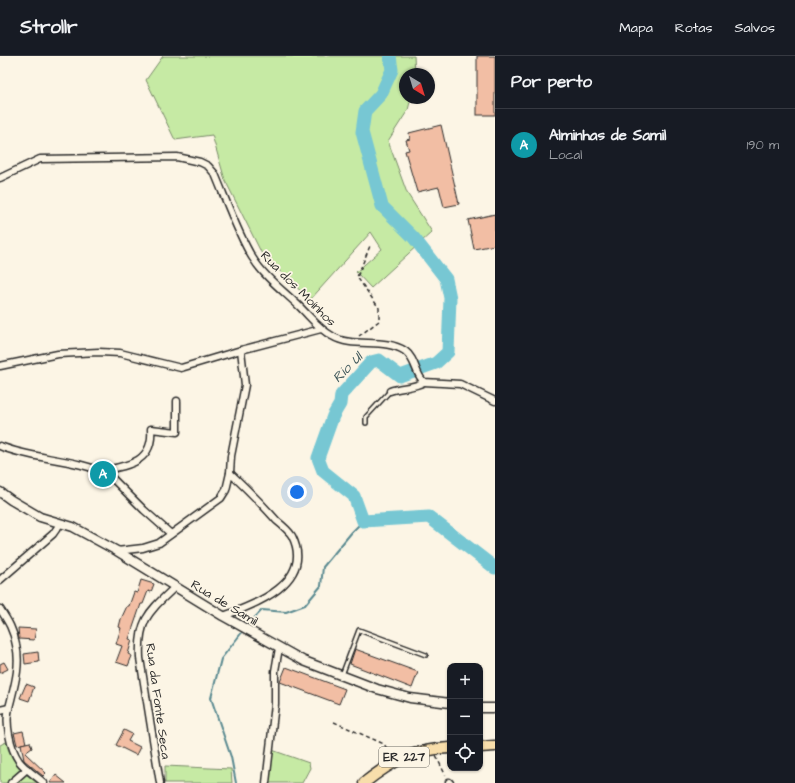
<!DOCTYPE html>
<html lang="pt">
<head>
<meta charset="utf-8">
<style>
	:root { --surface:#171b24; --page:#20242c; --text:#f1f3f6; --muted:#9ea1a6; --line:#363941; --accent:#b45309 }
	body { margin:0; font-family:"Architects Daughter",sans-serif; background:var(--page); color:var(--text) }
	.controls { position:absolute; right:12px; bottom:12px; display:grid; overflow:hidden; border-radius:8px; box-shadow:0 1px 3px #0004 }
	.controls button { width:36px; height:36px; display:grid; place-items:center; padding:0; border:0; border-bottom:1px solid var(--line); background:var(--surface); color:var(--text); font:20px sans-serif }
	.compass { position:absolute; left:399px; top:12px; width:36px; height:36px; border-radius:50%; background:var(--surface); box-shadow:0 1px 3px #0004; rotate:142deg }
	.you { position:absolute; left:297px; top:436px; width:14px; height:14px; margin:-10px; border:3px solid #fff; border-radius:50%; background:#1a73e8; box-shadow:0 0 0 6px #1a73e833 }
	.badge { display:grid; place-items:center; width:26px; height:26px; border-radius:50%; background:var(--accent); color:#fff; font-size:13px; font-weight:700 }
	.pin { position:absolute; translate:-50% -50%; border:2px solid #fff; box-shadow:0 1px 4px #0006 }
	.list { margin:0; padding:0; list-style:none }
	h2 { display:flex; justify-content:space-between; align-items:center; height:52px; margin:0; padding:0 16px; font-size:17px }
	h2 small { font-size:13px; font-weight:400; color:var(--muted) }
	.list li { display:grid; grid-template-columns:26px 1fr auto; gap:12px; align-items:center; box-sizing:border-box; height:72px; padding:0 16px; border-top:1px solid var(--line) }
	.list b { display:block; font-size:15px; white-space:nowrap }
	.list p { margin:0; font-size:13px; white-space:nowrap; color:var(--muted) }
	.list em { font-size:13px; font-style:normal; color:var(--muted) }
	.icon { flex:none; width:22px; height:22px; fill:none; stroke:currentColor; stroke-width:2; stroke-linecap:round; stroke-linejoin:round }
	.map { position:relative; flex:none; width:495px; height:727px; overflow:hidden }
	header { display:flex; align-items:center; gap:24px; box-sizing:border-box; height:56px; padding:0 20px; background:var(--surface); border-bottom:1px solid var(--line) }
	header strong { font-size:19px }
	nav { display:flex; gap:22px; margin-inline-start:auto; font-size:14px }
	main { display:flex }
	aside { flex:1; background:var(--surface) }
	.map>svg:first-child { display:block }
</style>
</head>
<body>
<header>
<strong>Strollr</strong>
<nav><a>Mapa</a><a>Rotas</a><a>Salvos</a></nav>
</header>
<main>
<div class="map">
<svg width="495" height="727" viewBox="0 0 495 727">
	<rect width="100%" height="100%" fill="#fcf5e5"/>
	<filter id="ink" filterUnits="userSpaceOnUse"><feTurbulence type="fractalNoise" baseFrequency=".025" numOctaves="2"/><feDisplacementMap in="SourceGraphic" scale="8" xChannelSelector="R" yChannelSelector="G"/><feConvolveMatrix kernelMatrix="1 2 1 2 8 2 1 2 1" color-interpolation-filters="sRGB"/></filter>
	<g filter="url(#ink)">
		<g fill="#c6eaa4" stroke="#788a68">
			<polygon points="163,0 414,0 415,18 405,18 405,42 411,42 408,54 388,85 407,137 432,176 371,232 356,216 382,193 371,176 310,244 262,198 225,124 212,79 175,84 146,24"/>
			<path d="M6,686C11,706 21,715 37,727H0V689Z"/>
			<polygon points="272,694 309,707 310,712 302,727 268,727"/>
			<polygon points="165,710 231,713 232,727 165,727"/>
		</g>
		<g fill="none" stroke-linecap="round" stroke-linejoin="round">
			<g stroke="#598990" stroke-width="2">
				<polyline points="247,570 262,554 286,556 305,549 321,530 323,511 352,476 363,465"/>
				<polyline points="236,727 231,701 211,642 221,603 243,575"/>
			</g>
			<polyline stroke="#77c7d3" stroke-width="13" points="390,0 392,14 381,38 365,55 362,76 382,150 414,182 446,223 450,242 448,296 436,307 400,320 379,304 371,306 341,339 340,348 333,360 318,402 323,415 354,440 363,465 429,461 495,512"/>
		</g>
		<g fill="#f2bea4" stroke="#2b2b2b">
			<rect x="477" y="0" width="18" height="59"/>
			<polygon points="441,69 459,148 444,151 439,131 417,136 405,95 409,94 406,84 410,83 409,77"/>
			<polygon points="495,158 495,189 474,193 468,164"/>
			<polygon points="141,524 154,528 151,536 148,535 143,548 141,548 129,583 132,584 128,598 132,600 128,610 116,606 122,590 116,588 121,572 119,571 121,563 127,550 129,550 134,536 137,537"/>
			<polygon points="18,572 36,573 34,584 19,583"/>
			<polygon points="355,593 418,616 412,632 350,608"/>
			<polygon points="38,596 39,606 25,608 24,598"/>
			<polygon points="4,606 8,613 0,617 0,608"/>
			<polygon points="286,611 345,633 339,648 280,626"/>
			<polygon points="26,628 34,631 29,645 20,642"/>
			<polygon points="124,674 132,678 128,685 140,691 136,699 116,689"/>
			<polygon points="23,675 26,687 17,689 14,677"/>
			<polygon points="30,686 32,692 25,697 46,717 43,720 24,704 21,688"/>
			<polygon points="56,719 66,727 50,727"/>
		</g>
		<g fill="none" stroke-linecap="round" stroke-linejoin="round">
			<defs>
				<g id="service">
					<polyline points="366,367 366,361 390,335"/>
					<polyline points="342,619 359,574 426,599"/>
				</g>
				<g id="minor">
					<path d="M0,122L40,103L177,101L200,106L208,110L215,118C226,144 238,178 252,201C264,221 285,236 301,252C311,262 319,273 332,280C353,293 384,281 405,295C416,303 415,318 424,326L460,328L495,345"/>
					<polyline points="0,310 58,298 99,296 120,297 181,312 241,294"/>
					<path d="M390,335C401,331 414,332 424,326"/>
					<path d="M0,390C34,404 75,402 109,419L144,454L171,478"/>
					<path d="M101,415C126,410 154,407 151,373L177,376V345"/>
					<polyline points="230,417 231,400 245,329 241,294 321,273"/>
					<path d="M117,495L143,492L159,487L221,442L226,434L230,417C246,432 262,448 277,465C282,469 289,475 292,480C315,526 255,549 223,560"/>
					<polyline points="0,524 53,478 60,468"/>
					<path d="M0,553C8,565 14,575 16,589C21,610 14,631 9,652C5,667 10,692 19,705C25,713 36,720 44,727"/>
					<polyline points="0,654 9,652"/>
					<polyline points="449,726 450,727"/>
					<polyline points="11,727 27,713"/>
					<path d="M160,727L140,602C138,563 149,556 176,530"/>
					<polyline points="266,727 275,648 275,615 279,592"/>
				</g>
				<g id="tertiary">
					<polyline points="0,436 11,444 40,461 73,471 117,495 223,560 304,605 377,633 410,642 450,647"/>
					<polyline points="480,652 495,652"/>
				</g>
				<g id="primary">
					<polyline points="480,691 495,690"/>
					<path d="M364,727C392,705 414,693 450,692"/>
				</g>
			</defs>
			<use href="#service" stroke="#2b2b2b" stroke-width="6"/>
			<use href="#minor" stroke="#2b2b2b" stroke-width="9"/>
			<use href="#tertiary" stroke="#2b2b2b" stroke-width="11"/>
			<use href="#primary" stroke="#2b2b2b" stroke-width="13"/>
			<g stroke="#2b2b2b" stroke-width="1.5" stroke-dasharray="4 3" stroke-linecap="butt">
				<polyline points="359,280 379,265 379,252 357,221 370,190"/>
				<polyline points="334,666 384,688 391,699"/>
				<polyline points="436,700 446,720"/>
			</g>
			<use href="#service" stroke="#fcf5e5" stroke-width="3"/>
			<use href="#minor" stroke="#fcf5e5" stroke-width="6"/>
			<use href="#tertiary" stroke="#fcf5e5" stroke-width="8"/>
			<use href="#primary" stroke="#f8deab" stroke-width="10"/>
		</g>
	</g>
	<g text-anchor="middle" stroke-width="3.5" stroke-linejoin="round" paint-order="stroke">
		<rect fill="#fcf5e5" stroke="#6a6863" stroke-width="1" x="379" y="691" width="50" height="20" rx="3"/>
		<g font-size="12" font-weight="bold" fill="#2b2b2b">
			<text x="404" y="705">ER 227</text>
		</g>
		<g font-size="13" fill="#2b2b2b" stroke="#fcf5e5">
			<text transform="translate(299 232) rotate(45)" y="5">Rua dos Moínhos</text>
			<text transform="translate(225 546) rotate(31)" y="5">Rua de Samil</text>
			<text transform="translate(159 645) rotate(82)" y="5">Rua da Fonte Seca</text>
		</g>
		<g font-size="14" font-style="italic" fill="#425a5d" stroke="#fcf5e5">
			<text transform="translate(347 311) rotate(-45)" y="5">Rio Ul</text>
		</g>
	</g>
</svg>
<div class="controls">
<button>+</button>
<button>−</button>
<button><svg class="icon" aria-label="locate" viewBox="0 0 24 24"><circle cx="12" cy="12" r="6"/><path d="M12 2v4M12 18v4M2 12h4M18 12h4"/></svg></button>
</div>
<svg class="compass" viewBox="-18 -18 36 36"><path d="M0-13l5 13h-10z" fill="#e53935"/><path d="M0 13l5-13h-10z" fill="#9ea1a6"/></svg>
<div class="you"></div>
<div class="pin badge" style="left:103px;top:418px;background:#0f9aa8">A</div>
</div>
<aside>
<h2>Por perto<small></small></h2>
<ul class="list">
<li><span class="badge" style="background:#0f9aa8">A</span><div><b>Alminhas de Samil</b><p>Local</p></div><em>190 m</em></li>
</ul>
</aside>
</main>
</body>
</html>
